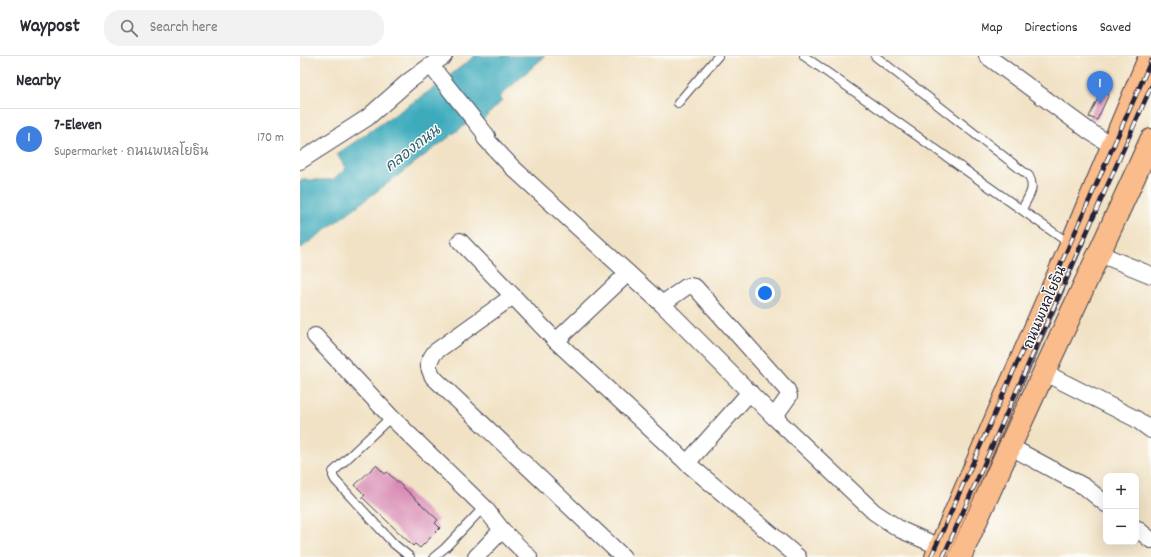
<!DOCTYPE html>
<html lang="en">
<head>
<meta charset="utf-8">
<style>
	:root { --surface:#fff; --page:#f2f2f3; --text:#2b2b33; --muted:#7c7c81; --line:#e1e1e2; --accent:#7c3aed }
	body { margin:0; font-family:Dekko,"Playpen Sans Thai",sans-serif; background:var(--page); color:var(--text) }
	.controls { position:absolute; right:12px; bottom:12px; display:grid; overflow:hidden; border-radius:8px; box-shadow:0 4px 16px #0002 }
	.controls button { width:36px; height:36px; display:grid; place-items:center; padding:0; border:0; border-bottom:1px solid var(--line); background:var(--surface); color:var(--text); font:20px sans-serif }
	.you { position:absolute; left:465px; top:237px; width:14px; height:14px; margin:-10px; border:3px solid #fff; border-radius:50%; background:#1a73e8; box-shadow:0 0 0 6px #1a73e833 }
	.badge { display:grid; place-items:center; width:26px; height:26px; border-radius:50%; background:var(--accent); color:#fff; font-size:13px; font-weight:700 }
	.pin { position:absolute; translate:-50% -33px; filter:drop-shadow(0 1px 2px #0008) }
	.pin::after { content:''; position:absolute; top:21px; width:14px; height:12px; background:inherit; clip-path:polygon(0 0,100% 0,50% 100%) }
	.list { margin:0; padding:0; list-style:none }
	h2 { display:flex; justify-content:space-between; align-items:center; height:52px; margin:0; padding:0 16px; font-size:17px }
	h2 small { font-size:13px; font-weight:400; color:var(--muted) }
	.list li { display:grid; grid-template-columns:26px 1fr auto; gap:12px; align-items:center; box-sizing:border-box; height:60px; padding:0 16px; border-top:1px solid var(--line) }
	.list b { display:block; font-size:15px; white-space:nowrap }
	.list p { margin:0; font-size:13px; white-space:nowrap; color:var(--muted) }
	.list em { font-size:13px; font-style:normal; color:var(--muted) }
	.icon { flex:none; width:22px; height:22px; fill:none; stroke:currentColor; stroke-width:2; stroke-linecap:round; stroke-linejoin:round }
	.map { position:relative; flex:none; width:851px; height:501px; overflow:hidden }
	header { display:flex; align-items:center; gap:24px; box-sizing:border-box; height:56px; padding:0 20px; background:var(--surface); border-bottom:1px solid var(--line) }
	header strong { font-size:19px }
	nav { display:flex; gap:22px; margin-inline-start:auto; font-size:14px }
	.search { width:280px; height:36px; background:var(--page); display:flex; align-items:center; gap:10px; box-sizing:border-box; padding:0 14px; border-radius:16px; color:var(--muted); font-size:15px }
	main { display:flex }
	aside { flex:1; background:var(--surface) }
	.map>svg:first-child { display:block }
</style>
</head>
<body>
<header>
<strong>Waypost</strong>
<div class="search"><svg class="icon" aria-label="search" viewBox="0 0 24 24"><circle cx="10" cy="10" r="6"/><path d="M15 15l6 6"/></svg>Search here</div>
<nav><a>Map</a><a>Directions</a><a>Saved</a></nav>
</header>
<main>
<aside>
<h2>Nearby<small></small></h2>
<ul class="list">
<li><span class="badge" style="background:#3f7fe0">1</span><div><b>7-Eleven</b><p>Supermarket · ถนนพหลโยธิน</p></div><em>170 m</em></li>
</ul>
</aside>
<div class="map">
<svg width="851" height="501" viewBox="0 0 851 501">
	<rect width="100%" height="100%" fill="#fdfcf7"/>
	<filter id="ink" filterUnits="userSpaceOnUse"><feTurbulence type="fractalNoise" baseFrequency=".025" numOctaves="2"/><feDisplacementMap in="SourceGraphic" scale="8" xChannelSelector="R" yChannelSelector="G"/><feConvolveMatrix kernelMatrix="1 2 1 2 8 2 1 2 1" color-interpolation-filters="sRGB"/></filter>
	<filter id="wash" filterUnits="userSpaceOnUse"><feTurbulence type="fractalNoise" baseFrequency=".012" numOctaves="4" result="noise"/><feDisplacementMap in="SourceGraphic" scale="16" xChannelSelector="R" yChannelSelector="G"/><feGaussianBlur stdDeviation="0.9" result="paint"/><feColorMatrix in="noise" values="0 0 0 0 0 0 0 0 0 0 0 0 0 0 0 0 0 1.4 0 .05"/><feComposite in="paint" operator="in"/></filter>
	<g filter="url(#wash)">
		<rect width="100%" height="100%" fill="#f1e2c5"/>
		<polygon fill="#3dabbc" stroke="#30667c" points="175,0 245,0 199,41 202,45 182,65 177,60 0,193 0,124 32,124 46,113 37,98 131,34"/>
		<g id="blocks">
			<g fill="#d88ab4">
				<polygon points="802,34 809,38 797,64 789,61"/>
				<polygon points="76,409 85,418 87,416 138,464 135,467 140,472 120,492 115,488 113,490 62,441 65,439 55,429"/>
			</g>
		</g>
	</g>
	<g filter="url(#ink)">
		<use href="#blocks" fill-opacity="0" stroke="#413f50" stroke-width="1"/>
		<g fill="none" stroke-linecap="round" stroke-linejoin="round">
			<defs>
				<g id="service">
					<polyline points="504,0 770,188"/>
					<path d="M575,0L729,120C736,133 728,141 722,153"/>
					<polyline points="378,47 418,0"/>
					<polyline points="91,361 33,416 33,420 35,424 94,488 110,501"/>
					<polyline points="134,501 145,492 184,451"/>
				</g>
				<g id="minor">
					<polyline points="687,0 789,75 812,90"/>
					<polyline points="131,10 187,80"/>
					<polyline points="185,82 212,111 328,217"/>
					<polyline points="0,105 67,62 109,25 144,0"/>
					<polyline points="160,185 213,240"/>
					<polyline points="800,198 851,219"/>
					<polyline points="362,248 386,231 390,230 395,231 487,334 489,340 474,361"/>
					<polyline points="15,280 91,361 184,451 202,474 229,501"/>
					<polyline points="256,285 328,217 362,248 474,361 574,456 601,474 640,491"/>
					<polyline points="743,316 836,363 851,374"/>
					<polyline points="709,390 785,431 806,448"/>
					<polyline points="387,407 450,336"/>
					<polyline points="836,472 851,484"/>
					<polyline points="176,501 202,474"/>
					<path d="M323,501L133,321C127,309 127,307 135,296L213,240L256,285L387,407L498,501"/>
				</g>
				<g id="primary">
					<polyline points="636,501 771,189 850,0"/>
					<path d="M660,501C722,361 788,223 851,84"/>
				</g>
			</defs>
			<use href="#service" stroke="#413f50" stroke-width="10"/>
			<use href="#minor" stroke="#413f50" stroke-width="18"/>
			<use href="#primary" stroke="#413f50" stroke-width="24"/>
			<use href="#service" stroke="#fff" stroke-width="8"/>
			<use href="#minor" stroke="#fff" stroke-width="16"/>
			<use href="#primary" stroke="#f9bc8a" stroke-width="22"/>
			<defs>
				<g id="rail">
					<polyline points="631,501 851,5"/>
					<polyline points="643,501 851,31"/>
				</g>
			</defs>
			<use href="#rail" stroke="#22223b" stroke-width="4.5"/>
			<use href="#rail" stroke="#fdfcf7" stroke-width="3" stroke-dasharray="9" stroke-linecap="butt"/>
		</g>
	</g>
	<g text-anchor="middle" stroke-width="3" stroke-linejoin="round" paint-order="stroke">
		<g font-size="14" fill="#22223b" stroke="#fdfcf7">
			<text transform="translate(744 251) rotate(-67)" y="5">ถนนพหลโยธิน</text>
		</g>
		<g font-size="15" font-style="italic" fill="#2e6075" stroke="#fdfcf7">
			<text transform="translate(112 92) rotate(-38)" y="5">คลองถนน</text>
		</g>
	</g>
</svg>
<div class="controls">
<button>+</button>
<button>−</button>
</div>
<div class="you"></div>
<div class="pin badge" style="left:800px;top:48px;background:#3f7fe0">1</div>
</div>
</main>
</body>
</html>
